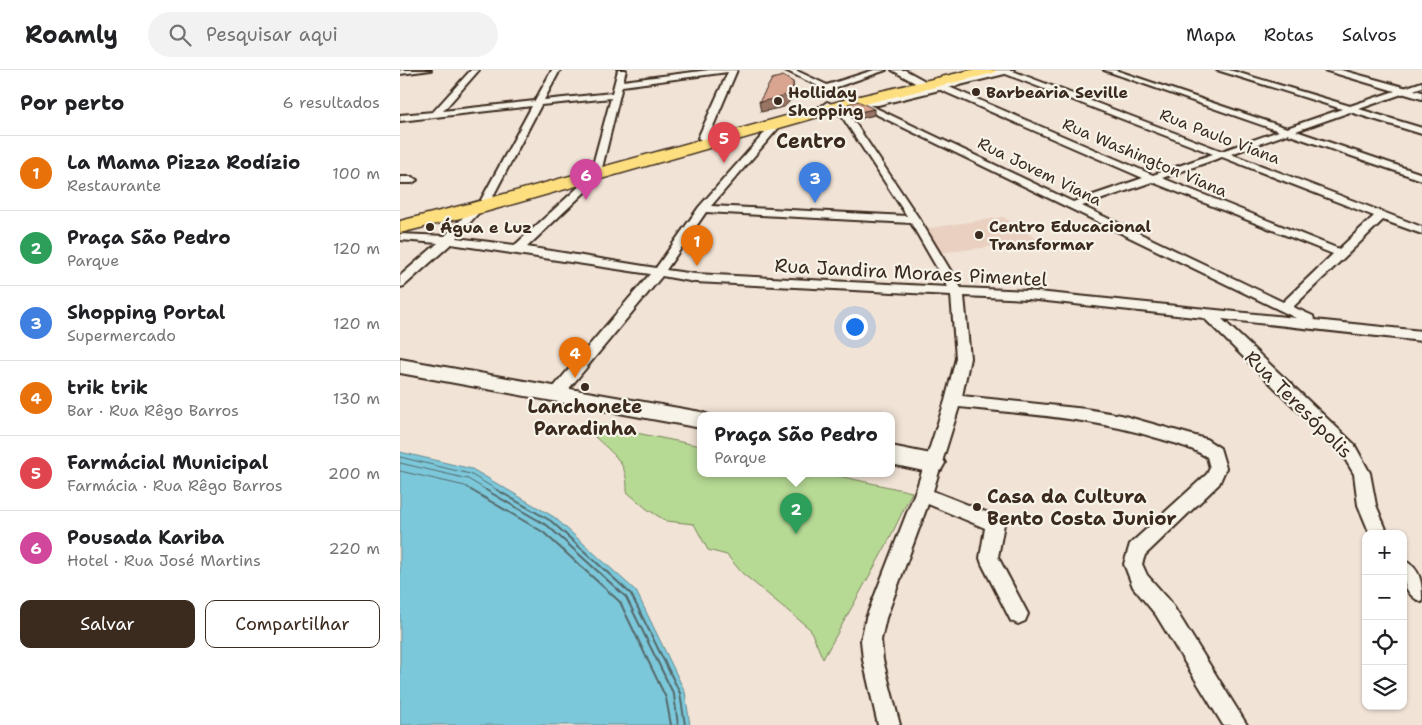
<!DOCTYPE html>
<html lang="pt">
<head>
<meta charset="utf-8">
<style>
	:root { --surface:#fff; --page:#f2f2f2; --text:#202124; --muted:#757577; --line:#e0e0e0; --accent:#3b2a1e }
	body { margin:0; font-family:"Shantell Sans",sans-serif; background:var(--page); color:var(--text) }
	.controls { position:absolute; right:15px; bottom:15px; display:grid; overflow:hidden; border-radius:10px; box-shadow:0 1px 4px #0004 }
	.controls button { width:45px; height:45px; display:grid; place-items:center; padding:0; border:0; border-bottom:1px solid var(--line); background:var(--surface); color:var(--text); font:25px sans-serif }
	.you { position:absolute; left:454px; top:256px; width:18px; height:18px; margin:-12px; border:4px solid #fff; border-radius:50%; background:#1a73e8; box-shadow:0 0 0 8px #1a73e833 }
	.badge { display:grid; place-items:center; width:32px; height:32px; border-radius:50%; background:var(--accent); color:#fff; font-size:16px; font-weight:700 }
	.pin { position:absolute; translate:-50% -41px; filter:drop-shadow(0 1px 2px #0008) }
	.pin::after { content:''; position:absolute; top:26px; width:18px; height:15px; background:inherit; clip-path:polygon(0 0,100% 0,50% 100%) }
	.popup { position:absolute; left:297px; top:342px; width:198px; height:65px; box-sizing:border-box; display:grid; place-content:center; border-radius:10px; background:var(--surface); filter:drop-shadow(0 1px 4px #0005); font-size:16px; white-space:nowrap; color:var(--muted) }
	.popup b { font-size:19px; color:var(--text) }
	.popup::after { content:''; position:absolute; left:50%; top:100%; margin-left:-10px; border:10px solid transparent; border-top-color:var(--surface) }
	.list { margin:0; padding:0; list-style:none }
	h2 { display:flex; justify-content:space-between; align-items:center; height:65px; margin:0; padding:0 20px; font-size:21px }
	h2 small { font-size:16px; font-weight:400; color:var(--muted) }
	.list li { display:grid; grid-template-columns:32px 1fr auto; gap:15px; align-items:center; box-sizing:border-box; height:75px; padding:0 20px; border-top:1px solid var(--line) }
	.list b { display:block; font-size:19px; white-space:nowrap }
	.list p { margin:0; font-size:16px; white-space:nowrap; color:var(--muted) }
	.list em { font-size:16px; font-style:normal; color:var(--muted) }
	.actions { display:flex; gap:10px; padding:15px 20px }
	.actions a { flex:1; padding:11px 0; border:1px solid var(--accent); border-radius:10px; text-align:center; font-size:18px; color:var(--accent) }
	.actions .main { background:var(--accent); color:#fff }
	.icon { flex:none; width:28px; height:28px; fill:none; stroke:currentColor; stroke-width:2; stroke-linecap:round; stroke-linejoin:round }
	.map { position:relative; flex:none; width:1022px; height:655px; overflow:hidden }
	header { display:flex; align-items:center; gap:30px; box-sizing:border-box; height:70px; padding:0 25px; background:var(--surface); border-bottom:1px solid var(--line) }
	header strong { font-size:24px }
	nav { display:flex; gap:28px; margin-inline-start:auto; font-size:18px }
	.search { width:350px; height:45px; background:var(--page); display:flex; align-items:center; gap:12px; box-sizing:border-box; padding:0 18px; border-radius:28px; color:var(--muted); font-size:19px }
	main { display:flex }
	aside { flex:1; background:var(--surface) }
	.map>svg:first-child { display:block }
</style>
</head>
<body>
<header>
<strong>Roamly</strong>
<div class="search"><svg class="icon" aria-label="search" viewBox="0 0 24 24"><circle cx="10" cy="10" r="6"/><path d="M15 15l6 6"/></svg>Pesquisar aqui</div>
<nav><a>Mapa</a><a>Rotas</a><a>Salvos</a></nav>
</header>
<main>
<aside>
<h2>Por perto<small>6 resultados</small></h2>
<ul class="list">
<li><span class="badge" style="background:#e8710a">1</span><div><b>La Mama Pizza Rodízio</b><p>Restaurante</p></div><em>100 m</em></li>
<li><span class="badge" style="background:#2e9e5b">2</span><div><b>Praça São Pedro</b><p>Parque</p></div><em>120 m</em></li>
<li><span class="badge" style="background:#3f7fe0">3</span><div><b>Shopping Portal</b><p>Supermercado</p></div><em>120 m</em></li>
<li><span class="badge" style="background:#e8710a">4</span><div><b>trik trik</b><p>Bar · Rua Rêgo Barros</p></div><em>130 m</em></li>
<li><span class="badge" style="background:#e0444e">5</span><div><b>Farmácial Municipal</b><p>Farmácia · Rua Rêgo Barros</p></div><em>200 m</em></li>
<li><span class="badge" style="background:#d1479c">6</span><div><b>Pousada Kariba</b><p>Hotel · Rua José Martins</p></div><em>220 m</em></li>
</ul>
<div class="actions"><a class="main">Salvar</a><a>Compartilhar</a></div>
</aside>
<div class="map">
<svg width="1022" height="655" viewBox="0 0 1022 655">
	<rect width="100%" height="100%" fill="#f1e3d6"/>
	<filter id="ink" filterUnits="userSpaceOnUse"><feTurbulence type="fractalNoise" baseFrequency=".02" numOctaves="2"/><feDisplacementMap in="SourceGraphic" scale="10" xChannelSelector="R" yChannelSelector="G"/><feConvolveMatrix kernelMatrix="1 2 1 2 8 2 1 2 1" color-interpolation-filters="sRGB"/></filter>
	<g filter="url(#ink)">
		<polygon fill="#ead0c1" points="603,147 640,171 538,183 523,159"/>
		<path fill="#b6d994" stroke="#788259" d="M197,355L301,376V403H425L512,422L487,474L423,589L410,559L342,503L327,485L308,480L294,454L266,451L247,439L227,422C228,392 214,385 194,366Z"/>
		<polygon fill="#7cc8db" stroke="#62898f" points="0,382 72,399 154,447 236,521 285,622 290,655 0,655"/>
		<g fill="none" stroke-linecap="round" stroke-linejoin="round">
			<g stroke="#55696a" stroke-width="1">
				<polyline points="0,387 70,404 99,421"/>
				<polyline points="0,393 68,409 88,421"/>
				<polyline points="0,401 65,416 73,421"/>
			</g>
			<g stroke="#55696a" stroke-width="2">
				<polyline points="71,420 143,462 220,532 266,628 271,655"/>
				<polyline points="86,420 148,456 226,527 274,625 278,655"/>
				<polyline points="97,420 151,451 231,524 280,623 285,655"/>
			</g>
			<defs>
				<g id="street">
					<polygon points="0,0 31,0 0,4"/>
					<path d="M71,0H79L43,41L135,31L152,0H160L144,30L212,23L218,0H226L223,11L309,0H337L308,68L303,71L298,68L328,2L222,16L202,98L205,103L127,177L256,198L299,137L375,51L378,50L382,53L381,55L311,136L507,146L441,45L424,37L423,35L427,32L447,41L520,150L561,218L628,221L896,248L385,0H395L427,15L474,0H486L434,18L673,132L743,108L536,18V14H542L753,105L813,84L603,3V0H610L822,81L879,61L704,0H715L887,58L942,39L817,0H829L950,36L1022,12V17L959,39L1022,58V64L950,42L896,61L1022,104V110L887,64L831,84L1022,157V164L983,150L893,237L913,246L914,250L1022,261V271L822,249L954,374L970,403L976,435L988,464H970L958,435L954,404L942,384L804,248L628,229L564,226L570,288L562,326L686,339L721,345L806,369L820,378L826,398L819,414L745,485L742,494L747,505L770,531L847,655H823L756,545L733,517L724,494L730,474L807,404L810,398L807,387C791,377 774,373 757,368C692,348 625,344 559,337L533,421L601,448L604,454L598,487L628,544L625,551L618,554L611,551L582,494L580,488L585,458L528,434L486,548L481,570L483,590L500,655H478L463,590L461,570L466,548L517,417L545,331L556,288L551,225L295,212L262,206L162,327H152L150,323L152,319L250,204L51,174L4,216L0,217V206L38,173L0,170V164L45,166L74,136L78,135L83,138L56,168L115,175L195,102L192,98L211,28L141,35L91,130L86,133L81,130L132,36L0,51V45L33,42ZM822,87L974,146L939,179L762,108ZM752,112L933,184L883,232L682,136ZM306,142L511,153L548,217L295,204L266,200Z"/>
					<polygon points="0,107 12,107 17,110 12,113 0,113"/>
					<path d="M1003,490C1022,498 1022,515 1022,532C1003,525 1003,508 1003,490Z"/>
				</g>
				<g id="secondary">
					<polygon points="492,0 505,0 527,12 525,14 517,14"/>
					<polygon points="595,0 614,0 613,2 478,35 456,35 450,31 456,27 478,27"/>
					<polygon points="924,0 941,0 1022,22 1022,29"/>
					<polygon points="0,289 301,342 309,345 301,345 301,358 0,303"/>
					<polygon points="491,376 541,386 545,393 541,400 533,403 491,394"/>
				</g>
				<polygon id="highway" points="571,0 596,0 594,3 460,35 85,142 0,163 0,151 72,133 451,28"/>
			</defs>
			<use href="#street" stroke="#3b2a1e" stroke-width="4"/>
			<use href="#secondary" stroke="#3b2a1e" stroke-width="4"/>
			<use href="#highway" stroke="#3b2a1e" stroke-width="3"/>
			<use href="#street" fill="#f7f3e8" fill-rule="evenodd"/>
			<use href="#secondary" fill="#f7f3e8" fill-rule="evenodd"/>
			<use href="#highway" fill="#fedf80" fill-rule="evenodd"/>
		</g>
		<polygon fill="#bb8e7c" stroke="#3b2a1e" points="448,34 474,45 455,50 449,40"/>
		<g fill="#997465" stroke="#3b2a1e">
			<polygon points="393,12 394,27 384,37 361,42 359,32"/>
			<polygon points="474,39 474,45 455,50 455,43"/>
		</g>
		<g fill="#daa590" stroke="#3b2a1e">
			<polygon points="383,6 393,12 393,17 382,27 359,32 372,9"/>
			<polygon points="458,31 474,39 455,43 448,34"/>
		</g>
	</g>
	<g fill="#3b2a1e" stroke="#f7f3e8" stroke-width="2">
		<circle cx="576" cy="22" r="5"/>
		<circle cx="378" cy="31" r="5"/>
		<circle cx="30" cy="157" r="5"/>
		<circle cx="579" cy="165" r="5"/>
		<circle cx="185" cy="317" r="5"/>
		<circle cx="577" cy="437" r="5"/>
	</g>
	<g text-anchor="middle" stroke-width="4.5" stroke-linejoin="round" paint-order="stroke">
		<g font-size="16" font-weight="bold" fill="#3b2a1e" stroke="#f7f3e8" text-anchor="start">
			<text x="388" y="28">Holliday<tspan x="388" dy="18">Shopping</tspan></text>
			<text x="586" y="28">Barbearia Seville</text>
			<text x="589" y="162">Centro Educacional<tspan x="589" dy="18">Transformar</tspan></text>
			<text x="40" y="163">Água e Luz</text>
		</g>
		<g font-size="16" fill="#3b2a1e" stroke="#f7f3e8">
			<text transform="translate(820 66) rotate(21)" y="6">Rua Paulo Viana</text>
			<text transform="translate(745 87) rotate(23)" y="6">Rua Washington Viana</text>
			<text transform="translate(640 101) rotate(26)" y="6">Rua Jovem Viana</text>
		</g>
		<g font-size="19" fill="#3b2a1e" stroke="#f7f3e8">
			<text transform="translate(511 202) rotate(3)" y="7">Rua Jandira Moraes Pimentel</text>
			<text transform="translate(899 334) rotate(45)" y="7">Rua Teresópolis</text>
		</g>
		<g font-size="19" font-weight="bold" fill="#3b2a1e" stroke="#f7f3e8">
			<text x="185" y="343">Lanchonete<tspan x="185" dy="22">Paradinha</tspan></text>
			<text x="587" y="433" text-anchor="start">Casa da Cultura<tspan x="587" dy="22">Bento Costa Junior</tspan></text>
		</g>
		<g font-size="20" font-weight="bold" fill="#3b2a1e" stroke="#f7f3e8">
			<text x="411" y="78">Centro</text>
		</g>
	</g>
</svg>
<div class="controls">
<button>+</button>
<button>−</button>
<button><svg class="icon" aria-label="locate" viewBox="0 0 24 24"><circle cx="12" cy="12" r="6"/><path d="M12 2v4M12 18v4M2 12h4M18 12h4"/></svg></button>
<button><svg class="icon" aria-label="layers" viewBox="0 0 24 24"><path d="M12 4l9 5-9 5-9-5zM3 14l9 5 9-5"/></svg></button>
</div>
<div class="you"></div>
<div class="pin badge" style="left:297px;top:196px;background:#e8710a">1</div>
<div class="pin badge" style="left:396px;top:464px;background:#2e9e5b">2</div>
<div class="popup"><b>Praça São Pedro</b>Parque</div>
<div class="pin badge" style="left:415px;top:133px;background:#3f7fe0">3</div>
<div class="pin badge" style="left:175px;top:308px;background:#e8710a">4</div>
<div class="pin badge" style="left:324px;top:93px;background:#e0444e">5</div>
<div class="pin badge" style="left:186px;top:130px;background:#d1479c">6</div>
</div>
</main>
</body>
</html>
